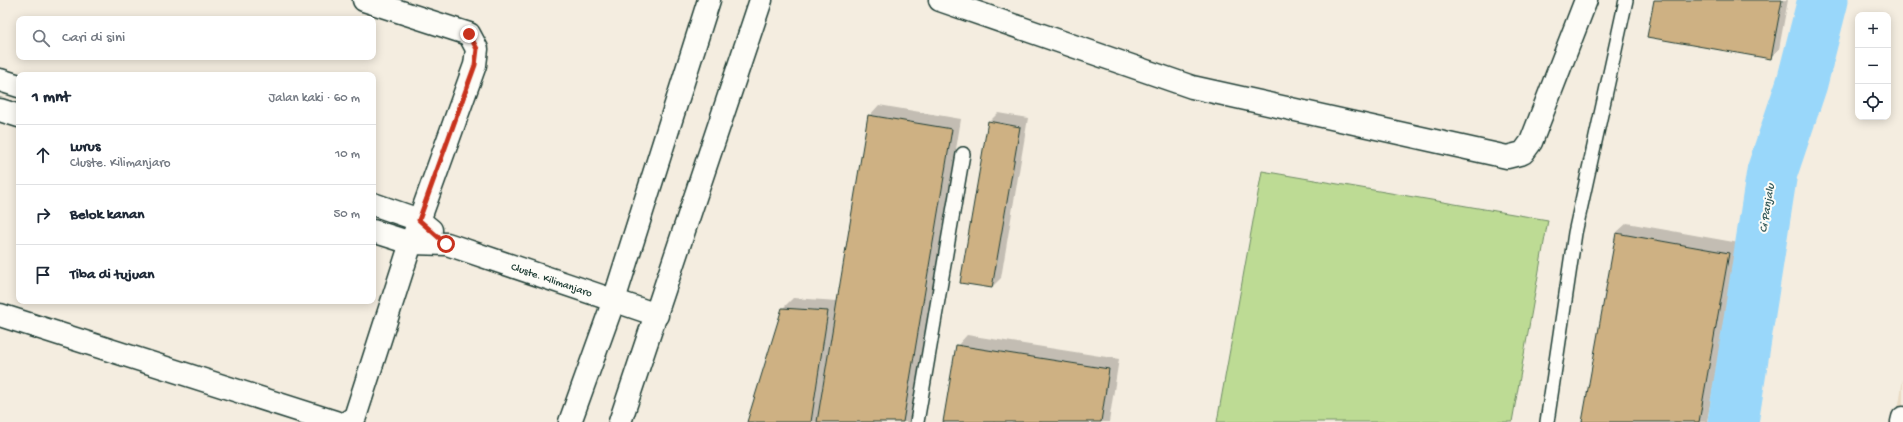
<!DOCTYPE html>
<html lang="id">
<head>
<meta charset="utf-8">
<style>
	:root { --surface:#fff; --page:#f6f6f7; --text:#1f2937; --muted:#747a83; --line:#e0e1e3 }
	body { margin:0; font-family:"Gochi Hand",sans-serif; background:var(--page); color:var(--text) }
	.controls { position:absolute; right:12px; top:12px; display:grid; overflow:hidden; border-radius:8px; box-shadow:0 2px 10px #0003 }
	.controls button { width:36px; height:36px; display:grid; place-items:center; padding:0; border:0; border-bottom:1px solid var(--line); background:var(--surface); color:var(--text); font:20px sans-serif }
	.stop { position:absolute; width:12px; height:12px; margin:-9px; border:3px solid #c8321e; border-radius:50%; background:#fff }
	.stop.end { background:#c8321e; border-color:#fff; box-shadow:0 1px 4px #0008 }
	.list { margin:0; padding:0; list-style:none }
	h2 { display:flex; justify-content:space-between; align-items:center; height:52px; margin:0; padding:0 16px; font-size:17px }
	h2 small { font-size:13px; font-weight:400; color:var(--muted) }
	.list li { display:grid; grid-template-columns:26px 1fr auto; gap:12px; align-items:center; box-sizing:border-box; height:60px; padding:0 16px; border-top:1px solid var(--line) }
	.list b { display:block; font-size:15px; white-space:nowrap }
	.list p { margin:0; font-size:13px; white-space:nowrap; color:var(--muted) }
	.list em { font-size:13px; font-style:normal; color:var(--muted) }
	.icon { flex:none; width:22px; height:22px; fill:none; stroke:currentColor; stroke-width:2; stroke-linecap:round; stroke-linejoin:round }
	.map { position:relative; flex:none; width:1903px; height:422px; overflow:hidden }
	.search { position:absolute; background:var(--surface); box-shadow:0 2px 10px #0003; left:16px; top:16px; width:360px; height:44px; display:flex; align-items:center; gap:10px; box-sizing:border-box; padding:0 14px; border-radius:8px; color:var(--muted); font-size:15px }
	.panel { position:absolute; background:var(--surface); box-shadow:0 2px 10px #0003; left:16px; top:72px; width:360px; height:232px; border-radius:8px }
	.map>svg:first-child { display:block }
</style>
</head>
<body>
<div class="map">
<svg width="1903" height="422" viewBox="0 0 1903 422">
	<rect width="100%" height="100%" fill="#f4ede0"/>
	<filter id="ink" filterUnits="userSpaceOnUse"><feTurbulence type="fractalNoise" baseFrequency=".025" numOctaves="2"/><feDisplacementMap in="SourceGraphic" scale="8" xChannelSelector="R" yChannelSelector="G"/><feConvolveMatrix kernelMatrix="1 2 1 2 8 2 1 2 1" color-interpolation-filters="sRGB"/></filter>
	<g filter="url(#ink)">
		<polygon fill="#e9dbc4" points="1903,379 1903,422 1896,422"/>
		<polygon fill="#bddb94" stroke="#6e8c64" points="1262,171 1548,220 1512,422 1217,422"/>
		<g fill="#0003">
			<polygon points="1655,0 1788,0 1779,49 1770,58"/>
			<polygon points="879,105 961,119 911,422 748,422 783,308 793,298 838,301 869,116"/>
			<polygon points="998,113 1028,118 1001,278 992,287 989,122"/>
			<polygon points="1627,223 1739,243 1707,422 1583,422 1616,233"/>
			<polygon points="967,335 1119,359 1109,422 944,422 957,346"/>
		</g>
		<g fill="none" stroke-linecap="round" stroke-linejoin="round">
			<polyline stroke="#99d7fa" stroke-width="51" points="1733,422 1772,172 1802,83 1823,0"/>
		</g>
		<g fill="#ceb183" stroke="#1f3d34">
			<polygon points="1654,0 1782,0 1771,59 1647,37"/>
			<polygon points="868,115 952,129 903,422 817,422"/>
			<polygon points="988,121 1020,127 992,288 960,283"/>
			<polygon points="1616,233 1729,253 1699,422 1582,422"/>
			<polygon points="782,308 828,311 811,422 747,422"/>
			<polygon points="956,345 1109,369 1101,422 943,422"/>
		</g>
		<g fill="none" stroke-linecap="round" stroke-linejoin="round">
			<defs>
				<g id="service">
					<polyline points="917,422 963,154"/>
					<polyline points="1547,422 1575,233 1626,0"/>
				</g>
				<g id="minor">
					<polyline points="940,0 1192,87 1507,157 1523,153 1531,142 1586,0"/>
					<polyline points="0,80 19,86"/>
					<polyline points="0,110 19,116"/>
					<polyline points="373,204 419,220 431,230"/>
					<polyline points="373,231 411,243 447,244 657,315"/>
					<polyline points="0,315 335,422"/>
					<polyline points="347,422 355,417 411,243 475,65 477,49 469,34 364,0"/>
					<polyline points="570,422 614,300 709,0"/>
					<polyline points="620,422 761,0"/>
				</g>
				<polyline id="tertiary" points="1902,422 1903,418"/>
			</defs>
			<use href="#service" stroke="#1f3d34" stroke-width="16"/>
			<use href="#minor" stroke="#1f3d34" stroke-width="25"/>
			<use href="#tertiary" stroke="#1f3d34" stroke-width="25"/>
			<use href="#service" stroke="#fdfcf7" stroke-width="13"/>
			<use href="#minor" stroke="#fdfcf7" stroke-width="22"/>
			<use href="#tertiary" stroke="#fdfcf7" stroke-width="22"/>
		</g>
	</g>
	<g fill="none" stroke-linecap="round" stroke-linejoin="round" filter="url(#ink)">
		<polyline stroke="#c8321e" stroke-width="5" points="446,244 419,220 475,65 477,49 469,34"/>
	</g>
	<g text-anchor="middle" stroke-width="4" stroke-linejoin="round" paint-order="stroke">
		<g font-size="11" fill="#1f3d34" stroke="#fdfcf7">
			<text transform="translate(552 279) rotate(19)" y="4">Cluste. Kilimanjaro</text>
		</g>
		<g font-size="12" font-style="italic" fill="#375c5c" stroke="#fdfcf7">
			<text transform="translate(1766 208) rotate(-81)" y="4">Ci Panjalu</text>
		</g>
	</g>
</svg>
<div class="controls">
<button>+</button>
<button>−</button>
<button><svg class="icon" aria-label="locate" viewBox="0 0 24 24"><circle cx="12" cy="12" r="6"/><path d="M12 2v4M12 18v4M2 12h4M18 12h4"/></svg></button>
</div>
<div class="stop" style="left:446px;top:244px"></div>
<div class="stop end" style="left:469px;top:34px"></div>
<div class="search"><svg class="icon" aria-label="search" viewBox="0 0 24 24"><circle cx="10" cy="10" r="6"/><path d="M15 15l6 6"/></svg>Cari di sini</div>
<section class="panel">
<h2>1 mnt<small>Jalan kaki · 60 m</small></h2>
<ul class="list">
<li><svg class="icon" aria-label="ahead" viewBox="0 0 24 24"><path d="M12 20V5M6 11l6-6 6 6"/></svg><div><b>Lurus</b><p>Cluste. Kilimanjaro</p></div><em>10 m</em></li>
<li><svg class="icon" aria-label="right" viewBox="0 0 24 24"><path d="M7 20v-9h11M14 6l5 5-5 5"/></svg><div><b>Belok kanan</b></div><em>50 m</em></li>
<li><svg class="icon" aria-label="arrive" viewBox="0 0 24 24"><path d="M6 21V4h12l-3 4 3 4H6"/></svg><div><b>Tiba di tujuan</b></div></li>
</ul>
</section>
</div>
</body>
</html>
